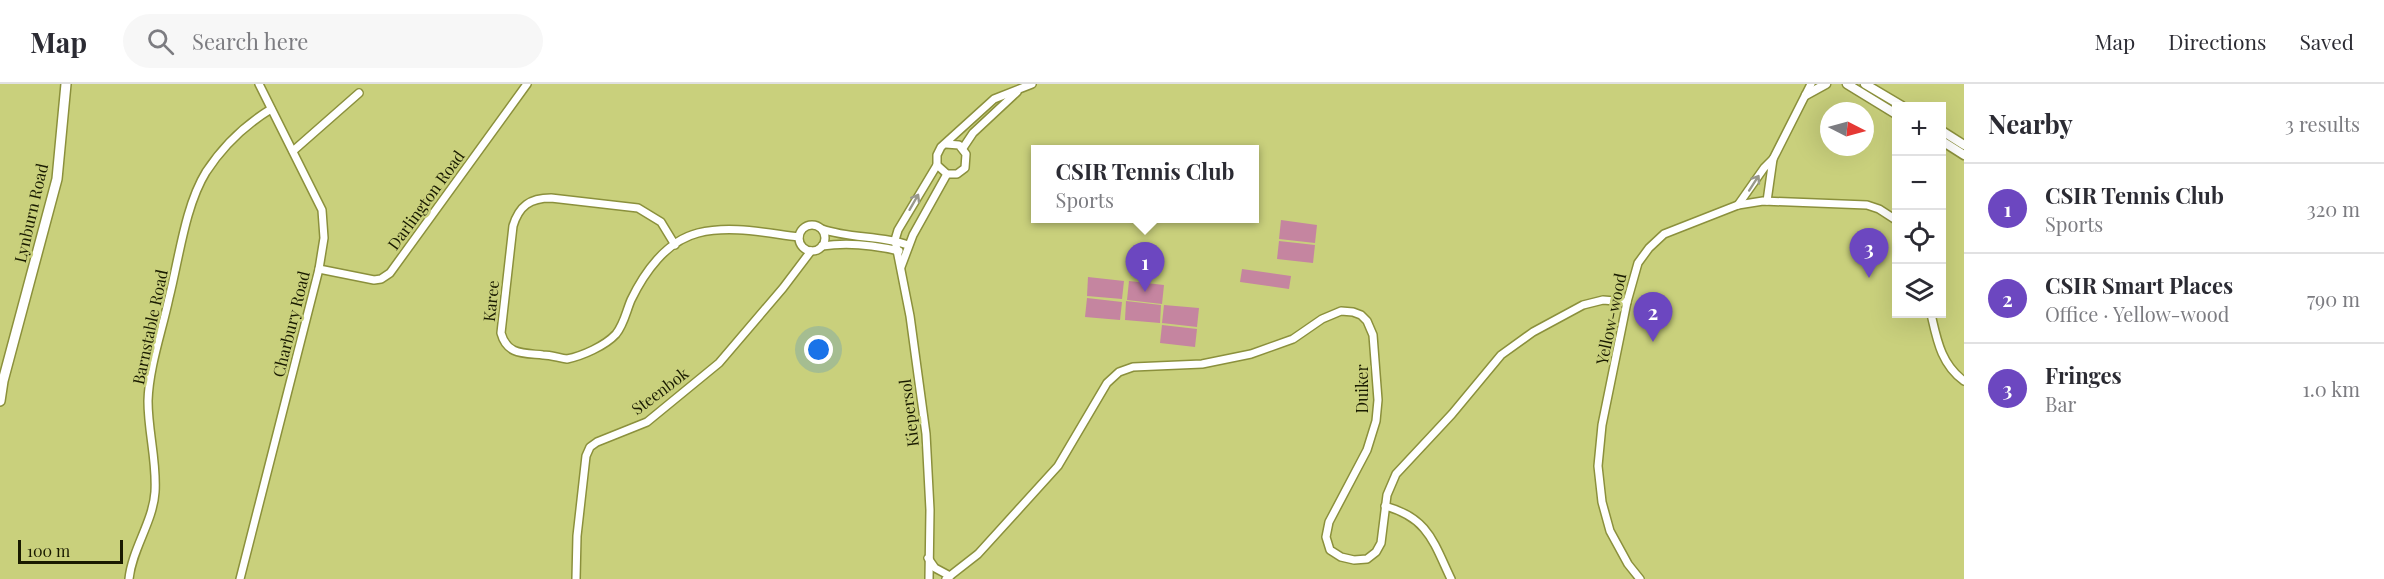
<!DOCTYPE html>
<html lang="en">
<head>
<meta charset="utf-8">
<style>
	:root { --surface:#fff; --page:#f7f7f7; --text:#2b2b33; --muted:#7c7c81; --line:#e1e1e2; --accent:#6c47c0 }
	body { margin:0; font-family:"Playfair Display",serif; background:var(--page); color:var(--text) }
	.controls { position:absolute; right:18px; top:18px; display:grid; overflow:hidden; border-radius:0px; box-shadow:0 6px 24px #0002 }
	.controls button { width:54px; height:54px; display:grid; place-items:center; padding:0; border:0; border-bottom:2px solid var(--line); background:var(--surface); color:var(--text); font:30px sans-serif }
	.compass { position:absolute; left:1820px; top:18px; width:54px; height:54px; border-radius:50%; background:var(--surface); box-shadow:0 6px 24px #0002; rotate:96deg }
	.scale { position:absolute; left:18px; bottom:15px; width:105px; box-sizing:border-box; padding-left:6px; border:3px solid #191a00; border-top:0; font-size:16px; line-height:21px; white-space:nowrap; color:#191a00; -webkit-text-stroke:4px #c9d07c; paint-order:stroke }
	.you { position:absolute; left:819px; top:266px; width:21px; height:21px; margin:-15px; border:4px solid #fff; border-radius:50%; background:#1a73e8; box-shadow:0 0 0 9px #1a73e833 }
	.badge { display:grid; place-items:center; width:39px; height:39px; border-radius:50%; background:var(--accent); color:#fff; font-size:20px; font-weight:700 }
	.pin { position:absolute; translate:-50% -50px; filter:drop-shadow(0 2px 3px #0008) }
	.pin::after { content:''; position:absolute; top:32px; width:21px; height:18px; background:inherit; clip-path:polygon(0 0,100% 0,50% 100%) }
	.popup { position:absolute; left:1031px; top:61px; width:228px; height:78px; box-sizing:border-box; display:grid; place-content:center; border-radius:0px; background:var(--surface); filter:drop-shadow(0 2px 4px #0005); font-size:20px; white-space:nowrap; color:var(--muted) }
	.popup b { font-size:22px; color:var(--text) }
	.popup::after { content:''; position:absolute; left:50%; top:100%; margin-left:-12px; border:12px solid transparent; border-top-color:var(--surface) }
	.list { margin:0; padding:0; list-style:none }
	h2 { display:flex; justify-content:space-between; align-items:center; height:78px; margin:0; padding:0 24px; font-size:26px }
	h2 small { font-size:20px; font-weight:400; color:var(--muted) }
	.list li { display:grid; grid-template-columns:39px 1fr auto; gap:18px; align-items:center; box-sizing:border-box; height:90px; padding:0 24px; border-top:2px solid var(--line) }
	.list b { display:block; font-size:22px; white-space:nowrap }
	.list p { margin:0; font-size:20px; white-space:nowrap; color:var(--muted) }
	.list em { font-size:20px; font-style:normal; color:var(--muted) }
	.icon { flex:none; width:33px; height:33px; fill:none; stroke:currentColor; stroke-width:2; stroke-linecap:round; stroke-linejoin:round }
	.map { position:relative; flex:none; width:1964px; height:495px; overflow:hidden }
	header { display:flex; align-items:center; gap:36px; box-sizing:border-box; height:84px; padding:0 30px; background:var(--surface); border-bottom:2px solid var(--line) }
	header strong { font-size:28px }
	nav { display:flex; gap:33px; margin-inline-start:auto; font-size:21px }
	.search { width:420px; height:54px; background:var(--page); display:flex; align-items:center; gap:15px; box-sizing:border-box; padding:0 21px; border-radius:33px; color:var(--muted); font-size:22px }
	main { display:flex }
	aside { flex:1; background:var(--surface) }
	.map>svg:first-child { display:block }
</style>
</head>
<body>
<header>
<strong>Map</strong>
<div class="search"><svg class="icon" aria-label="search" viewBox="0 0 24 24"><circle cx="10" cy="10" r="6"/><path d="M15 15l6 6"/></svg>Search here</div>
<nav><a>Map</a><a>Directions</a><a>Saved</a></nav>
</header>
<main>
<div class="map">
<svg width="1964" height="495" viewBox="0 0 1964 495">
	<rect width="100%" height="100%" fill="#c9d07c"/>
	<g fill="#c585a0">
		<polygon points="1281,136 1317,141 1315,159 1279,155"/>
		<polygon points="1279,157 1315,161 1313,179 1277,175"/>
		<polygon points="1242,185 1291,192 1289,205 1240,198"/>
		<polygon points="1088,193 1124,197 1122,215 1087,212"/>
		<polygon points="1129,197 1164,201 1162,220 1127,216"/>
		<polygon points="1087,214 1122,218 1120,236 1085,233"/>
		<polygon points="1126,217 1161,221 1160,239 1125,236"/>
		<polygon points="1164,221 1199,224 1197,243 1162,239"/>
		<polygon points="1162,241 1197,245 1195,263 1160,259"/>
	</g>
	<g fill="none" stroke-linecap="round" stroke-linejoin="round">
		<defs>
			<g id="minor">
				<polyline points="946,60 959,61 966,70 965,84 957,90 947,90 937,81 937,71 941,63 994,15 1032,0"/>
				<polyline points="963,64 973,49 1017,8"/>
				<polyline points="293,67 359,9"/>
				<polyline points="1767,117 1773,75"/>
				<polyline points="1738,121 1764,84 1773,75 1811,0"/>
				<circle cx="812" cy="154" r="13"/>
				<path d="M822,145C850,155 880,151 908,161"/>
				<path d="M675,161L661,138L638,124L551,114C530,114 519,122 513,142L501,249C507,271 523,269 543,271C551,271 559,274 567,275C582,272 605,262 616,250C624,240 626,228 631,216C644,189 666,157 698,149C731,141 765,149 799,153"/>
				<path d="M822,162C848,158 874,161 899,167"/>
				<polyline points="901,183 913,151 947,90"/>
				<polyline points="319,185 374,196 381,195 390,189 527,0"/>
				<path d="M1931,230C1937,256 1941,280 1964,297"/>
				<path d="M1385,422C1428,434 1433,457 1451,495"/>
				<polyline points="928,474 935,484 950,492"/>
				<path d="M129,495C132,465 153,438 155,408C157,377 148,348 148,317C149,283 162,247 169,214C179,175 185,122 206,88C223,62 245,41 271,25"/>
				<polyline points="240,495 319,185 324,154 322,126 259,0"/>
				<polyline points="576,495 577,452 586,372 590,363 597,358 647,338 719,279 783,204 811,167"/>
				<polyline points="929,495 930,426 926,350 910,232 895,156 898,146 937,81"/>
				<polyline points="946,495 978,470 1058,382 1107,299 1119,288 1133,283 1202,280 1251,270 1293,255 1322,235 1341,227 1353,228 1361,231 1367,237 1373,251 1378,316 1376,337 1367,366 1329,438 1326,453 1330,466 1341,473 1354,476 1367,475 1376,468 1381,459 1387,411 1396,390 1452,330 1501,271 1533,248 1583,221 1603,216 1627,218"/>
				<polyline points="1640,495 1628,480 1610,447 1602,418 1598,382 1602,341 1627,218 1638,179 1649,164 1664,150 1738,121 1763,117 1867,121 1879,125 1896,136"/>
			</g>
			<g id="tertiary">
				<polyline points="1847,0 1896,30"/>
				<polyline points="1865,0 1902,22"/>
				<polyline points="1806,11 1826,0"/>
				<polyline points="1942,47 1964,61"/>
				<polyline points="1942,57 1964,71"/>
			</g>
			<polyline id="secondary" points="0,317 3,297 57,95 66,0"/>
		</defs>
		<use href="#minor" stroke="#8b903c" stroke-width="10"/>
		<use href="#tertiary" stroke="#8b903c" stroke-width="11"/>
		<use href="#secondary" stroke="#8b903c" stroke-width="12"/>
		<use href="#minor" stroke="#fff" stroke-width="7"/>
		<use href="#tertiary" stroke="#fff" stroke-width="8"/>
		<use href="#secondary" stroke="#fff" stroke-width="9"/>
	</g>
	<defs><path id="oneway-shaft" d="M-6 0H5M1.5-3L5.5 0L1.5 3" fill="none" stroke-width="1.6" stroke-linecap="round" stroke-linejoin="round" transform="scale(1.5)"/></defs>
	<g stroke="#98988c">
		<use href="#oneway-shaft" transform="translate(1754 99) rotate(-57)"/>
		<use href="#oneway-shaft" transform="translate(914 118) rotate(-60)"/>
	</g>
	<g text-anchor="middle" stroke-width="5" stroke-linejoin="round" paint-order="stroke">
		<g font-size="16" fill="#191a00" stroke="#c9d07c">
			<text transform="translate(426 116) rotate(-54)" y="6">Darlington Road</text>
			<text transform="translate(31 129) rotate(-77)" y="6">Lynburn Road</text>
			<text transform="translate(491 217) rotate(-84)" y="6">Karee</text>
			<text transform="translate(1611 235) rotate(-78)" y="6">Yellow-wood</text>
			<text transform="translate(291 240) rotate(-76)" y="6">Charbury Road</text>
			<text transform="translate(150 243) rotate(-78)" y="6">Barnstable Road</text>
			<text transform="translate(1362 305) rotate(-90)" y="6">Duiker</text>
			<text transform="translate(660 307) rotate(-37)" y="6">Steenbok</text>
			<text transform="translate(909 329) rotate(-97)" y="6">Kiepersol</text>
		</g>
	</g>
</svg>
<div class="controls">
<button>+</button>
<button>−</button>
<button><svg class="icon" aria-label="locate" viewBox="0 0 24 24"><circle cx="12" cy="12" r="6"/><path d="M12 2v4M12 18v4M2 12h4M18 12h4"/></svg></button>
<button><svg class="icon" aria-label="layers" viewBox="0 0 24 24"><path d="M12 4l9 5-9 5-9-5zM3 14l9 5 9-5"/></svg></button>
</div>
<svg class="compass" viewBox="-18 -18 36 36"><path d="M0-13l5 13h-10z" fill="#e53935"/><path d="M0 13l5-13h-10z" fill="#7c7c81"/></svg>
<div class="scale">100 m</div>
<div class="you"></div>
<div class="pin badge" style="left:1145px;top:208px">1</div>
<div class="popup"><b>CSIR Tennis Club</b>Sports</div>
<div class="pin badge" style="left:1653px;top:258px">2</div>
<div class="pin badge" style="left:1869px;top:194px">3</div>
</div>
<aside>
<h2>Nearby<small>3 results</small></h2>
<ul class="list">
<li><span class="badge">1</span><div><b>CSIR Tennis Club</b><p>Sports</p></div><em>320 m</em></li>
<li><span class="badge">2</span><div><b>CSIR Smart Places</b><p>Office · Yellow-wood</p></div><em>790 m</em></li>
<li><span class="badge">3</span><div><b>Fringes</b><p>Bar</p></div><em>1.0 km</em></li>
</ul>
</aside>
</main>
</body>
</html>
